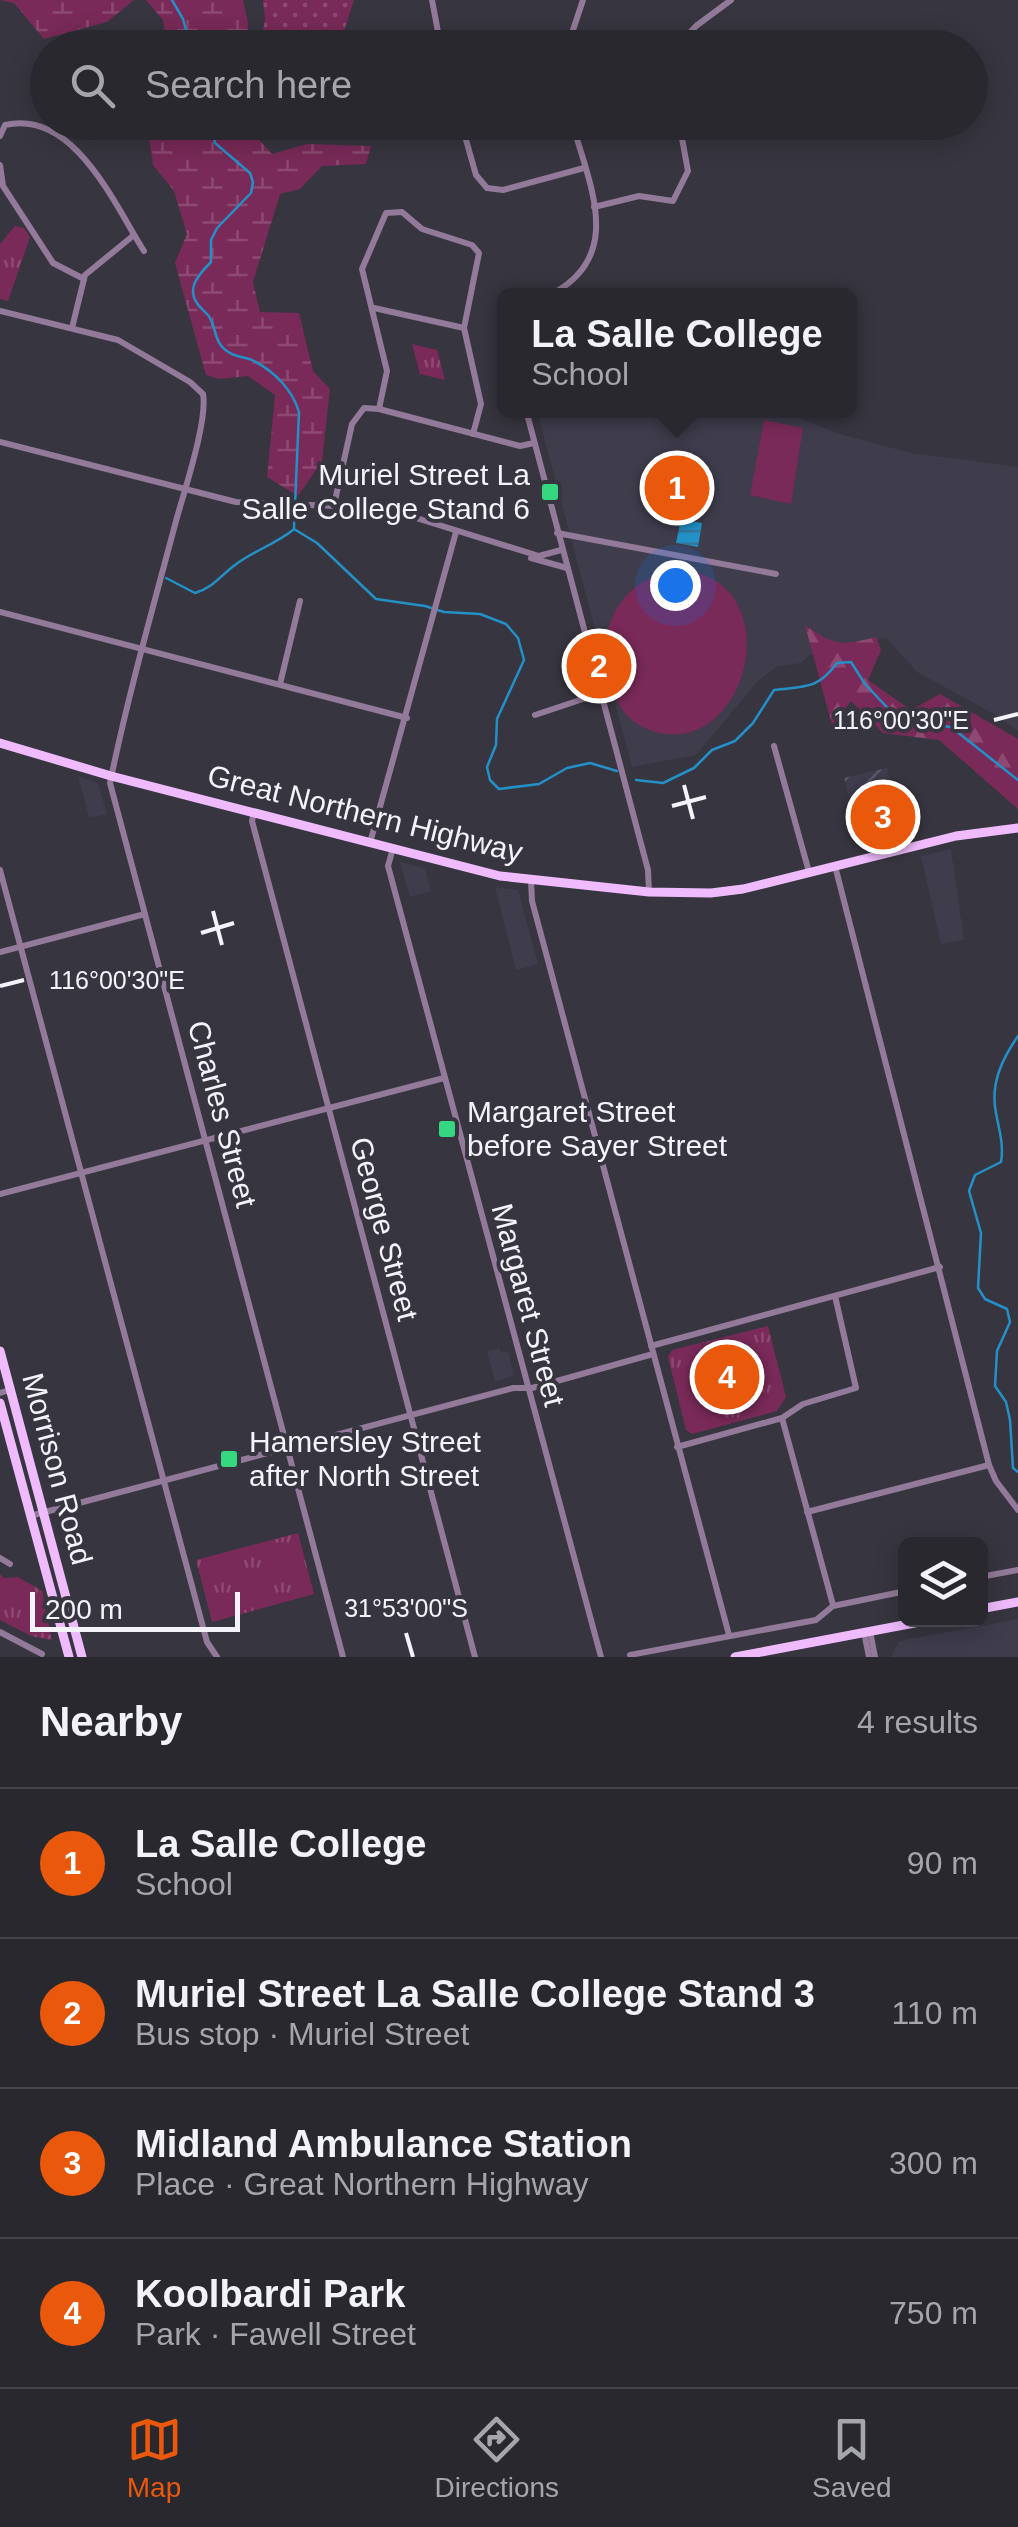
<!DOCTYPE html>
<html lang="en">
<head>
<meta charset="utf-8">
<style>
	:root { --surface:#29282f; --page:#313037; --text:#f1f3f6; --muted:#a5a6aa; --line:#45444b; --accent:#ea580c }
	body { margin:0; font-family:Helvetica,sans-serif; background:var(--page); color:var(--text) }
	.controls { position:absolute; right:30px; bottom:30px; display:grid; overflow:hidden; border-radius:15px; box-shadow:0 5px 25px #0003 }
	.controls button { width:90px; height:90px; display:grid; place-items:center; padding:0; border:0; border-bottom:2px solid var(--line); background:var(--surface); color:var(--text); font:50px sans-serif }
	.scale { position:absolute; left:30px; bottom:25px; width:210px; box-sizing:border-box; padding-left:10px; border:5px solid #f4f3f9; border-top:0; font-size:28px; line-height:35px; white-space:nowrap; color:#f4f3f9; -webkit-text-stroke:8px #37353f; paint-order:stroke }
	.you { position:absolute; left:675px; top:585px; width:35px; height:35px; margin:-25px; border:8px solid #fff; border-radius:50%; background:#1a73e8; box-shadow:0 0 0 15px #1a73e833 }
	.badge { display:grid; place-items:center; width:65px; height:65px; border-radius:50%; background:var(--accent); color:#fff; font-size:32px; font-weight:700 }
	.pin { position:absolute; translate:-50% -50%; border:5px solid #fff; box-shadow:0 2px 10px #0006 }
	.popup { position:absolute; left:497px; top:288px; width:360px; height:130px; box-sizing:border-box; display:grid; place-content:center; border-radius:15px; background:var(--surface); filter:drop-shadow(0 2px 8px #0005); font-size:32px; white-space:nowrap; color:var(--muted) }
	.popup b { font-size:38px; color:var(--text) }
	.popup::after { content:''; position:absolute; left:50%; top:100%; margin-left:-20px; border:20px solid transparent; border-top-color:var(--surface) }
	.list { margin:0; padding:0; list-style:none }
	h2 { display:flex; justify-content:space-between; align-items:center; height:130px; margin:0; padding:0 40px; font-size:42px }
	h2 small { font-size:32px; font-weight:400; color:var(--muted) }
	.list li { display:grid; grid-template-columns:65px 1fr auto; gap:30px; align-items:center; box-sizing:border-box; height:150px; padding:0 40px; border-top:2px solid var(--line) }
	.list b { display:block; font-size:38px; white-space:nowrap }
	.list p { margin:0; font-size:32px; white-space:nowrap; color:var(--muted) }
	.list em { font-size:32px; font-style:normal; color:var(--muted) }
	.icon { flex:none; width:55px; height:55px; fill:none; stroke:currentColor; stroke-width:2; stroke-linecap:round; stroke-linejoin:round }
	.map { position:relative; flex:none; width:1018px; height:1657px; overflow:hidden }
	.search { position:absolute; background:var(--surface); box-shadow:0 5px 25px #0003; left:30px; right:30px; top:30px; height:110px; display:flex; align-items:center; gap:25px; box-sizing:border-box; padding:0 35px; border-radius:55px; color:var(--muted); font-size:38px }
	.sheet { height:730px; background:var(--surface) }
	nav { display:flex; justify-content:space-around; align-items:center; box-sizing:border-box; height:140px; border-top:2px solid var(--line); background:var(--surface); font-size:28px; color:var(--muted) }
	nav a { display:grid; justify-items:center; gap:5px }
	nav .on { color:var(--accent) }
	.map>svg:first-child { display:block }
</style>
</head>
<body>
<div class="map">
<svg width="1018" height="1657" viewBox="0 0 1018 1657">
	<defs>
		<pattern id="industrial-furrows" width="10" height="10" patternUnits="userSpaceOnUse" patternTransform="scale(2.5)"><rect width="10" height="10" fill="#3f3c4c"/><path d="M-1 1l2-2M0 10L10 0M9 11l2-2" fill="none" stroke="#5b5967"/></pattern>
		<pattern id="grass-dots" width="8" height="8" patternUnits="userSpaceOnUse" patternTransform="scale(2.5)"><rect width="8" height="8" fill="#792a58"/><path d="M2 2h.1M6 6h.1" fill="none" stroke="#8d4971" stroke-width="1.8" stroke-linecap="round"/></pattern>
		<pattern id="forest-firs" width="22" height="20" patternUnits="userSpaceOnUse" patternTransform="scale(2.5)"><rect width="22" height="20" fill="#792a58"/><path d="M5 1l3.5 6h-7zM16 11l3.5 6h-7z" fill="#8d4971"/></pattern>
		<pattern id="wetland-marsh" width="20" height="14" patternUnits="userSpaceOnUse" patternTransform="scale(2.5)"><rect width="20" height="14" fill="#792a58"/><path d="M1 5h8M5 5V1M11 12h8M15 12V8" fill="none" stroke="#8d4971"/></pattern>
		<pattern id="park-tufts" width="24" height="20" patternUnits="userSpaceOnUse" patternTransform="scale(2.5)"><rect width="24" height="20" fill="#792a58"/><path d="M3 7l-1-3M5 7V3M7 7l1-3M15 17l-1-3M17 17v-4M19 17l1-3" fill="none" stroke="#8d4971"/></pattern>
		<pattern id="water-rules" width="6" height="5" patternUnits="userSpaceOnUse" patternTransform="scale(2.5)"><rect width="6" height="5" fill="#2391c8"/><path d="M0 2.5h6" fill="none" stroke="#30789c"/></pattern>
	</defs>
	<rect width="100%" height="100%" fill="#37353f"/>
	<g fill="#3f3c4c">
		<polygon points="537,411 780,411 840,434 911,453 1018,467 1018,731 994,714 917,672 886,638 810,655 801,663 776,667 758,681 696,755 632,767"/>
		<polygon points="78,776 98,783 107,814 89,818"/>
		<polygon points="951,849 964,940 941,944 921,856"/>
		<polygon points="400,862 425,868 431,891 410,897"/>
		<polygon points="495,887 518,890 538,964 516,970"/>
		<polygon points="500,1348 501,1352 508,1351 514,1375 495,1382 487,1351"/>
		<polygon points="1018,1619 1018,1657 891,1657 899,1641"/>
	</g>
	<polygon fill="url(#industrial-furrows)" points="887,768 905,841 864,852 844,778"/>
	<g fill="url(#grass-dots)">
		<polygon points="263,0 354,0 339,47 260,47 265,19"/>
		<path d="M349,123L357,135C331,131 306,139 281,138L276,132V123Z"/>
	</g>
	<path fill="url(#forest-firs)" d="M805,625C835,646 841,646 876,637L881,650L868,680L911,710L940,694L1018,739V809L939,740L883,733L851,701L832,725Z"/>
	<g fill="url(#wetland-marsh)">
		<polygon points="0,0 134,0 107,22 44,39 14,3"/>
		<polygon points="146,0 243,0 248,23 247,47 167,47 163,20"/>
		<polygon points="147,123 244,123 272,154 307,144 371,146 366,164 322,166 300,189 280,194 253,282 260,312 299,313 313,371 330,389 322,461 298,496 267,477 275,395 248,376 219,379 206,375 175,263 187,234 174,191 153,165"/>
	</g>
	<g fill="url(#park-tufts)">
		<polygon points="15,226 24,228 30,237 8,301 0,299 0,244"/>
		<polygon points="412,344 437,350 445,380 420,374"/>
		<polygon points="768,1326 786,1397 777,1411 692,1434 686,1430 668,1357 672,1350"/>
		<polygon points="298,1533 314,1594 212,1622 196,1560"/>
		<polygon points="0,1574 4,1578 18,1577 42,1591 52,1640 31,1636 0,1620"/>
	</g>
	<g fill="#792a58">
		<polygon points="764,420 803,428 791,504 750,495"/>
		<path d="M681,570C789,579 751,752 660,733C646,730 630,722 622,709C586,651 609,577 681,570Z"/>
	</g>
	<polygon fill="url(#water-rules)" points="681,519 702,523 698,547 676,543"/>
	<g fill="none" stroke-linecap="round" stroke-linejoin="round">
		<g stroke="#2391c8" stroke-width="2.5">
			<polyline points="172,0 183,19 191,48"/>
			<path d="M184,122L182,132L185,135L203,126L212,130L215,143L250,173L253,182L251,193L217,228L211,240V262C197,276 184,291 201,308C206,314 208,313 211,320C217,333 215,345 230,353C236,357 245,357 252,360C274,371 292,389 299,412L294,528"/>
			<polyline points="294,529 317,543 376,599 425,606 444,612 480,614 506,624 518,638 524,660 497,719 496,745 487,767 490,780 499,789 539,784 567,768 590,763 617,771"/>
			<path d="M166,578L195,593C214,587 220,576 235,565C253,551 274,545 293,530"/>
			<path d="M636,780L663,783L694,768L712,750L735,741L753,723L774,690C805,686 817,690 837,663L851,662L865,684L899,720L951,727L1018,780"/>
			<path d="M1018,1036C1002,1059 990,1084 996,1113C999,1129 1004,1145 1001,1162L975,1175L969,1191L981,1233L978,1288L985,1299L1007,1309L1010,1322L997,1351L995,1386L1006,1402L1010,1420L1013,1468L1018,1472"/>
		</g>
		<g stroke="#937a9a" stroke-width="6">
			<polyline points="432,0 441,48"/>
			<polyline points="567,48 583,0"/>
			<polyline points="676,48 696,26 731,0"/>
			<polyline points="461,122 476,175 487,188 503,190 584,168"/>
			<path d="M0,136L5,125C74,109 114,204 144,251"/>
			<polyline points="0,165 3,186 53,263 84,279"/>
			<polyline points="594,207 639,196 673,201 688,171 679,122"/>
			<path d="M548,296C626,258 590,187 572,122"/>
			<polyline points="374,308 464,328"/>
			<path d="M0,311L118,340L190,382L203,394C208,420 184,492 176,521C153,608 128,695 110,783L343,1657"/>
			<polyline points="72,328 85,275 134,235"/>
			<polyline points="379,409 387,371 362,269 386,213 402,212 422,229 472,245 479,253 464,328 481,404 473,434"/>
			<polyline points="526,410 648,870 649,892"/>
			<polyline points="0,442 236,502 384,508 539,556 561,550"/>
			<polyline points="334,505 352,424 364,408 379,409 520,446 534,443"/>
			<polyline points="557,533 776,574"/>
			<polyline points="531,558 567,568"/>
			<polyline points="0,612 407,718"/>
			<polyline points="280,684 300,601"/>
			<polyline points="535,715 601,693"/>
			<polyline points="774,746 809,872"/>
			<polyline points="254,812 252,821 475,1657"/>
			<polyline points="370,843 456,532"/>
			<polyline points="393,848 388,866 601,1657"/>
			<polyline points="835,866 989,1465 996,1481 1018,1510"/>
			<polyline points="0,870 207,1642 217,1657"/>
			<polyline points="531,881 532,901 729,1635"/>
			<polyline points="0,952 145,914"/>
			<polyline points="0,1194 444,1078"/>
			<polyline points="651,1346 940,1267"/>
			<polyline points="0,1393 10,1390"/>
			<polyline points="782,1418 833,1605"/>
			<polyline points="677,1447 782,1418 803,1404 856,1388 835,1296"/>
			<polyline points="807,1512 989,1465"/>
			<polyline points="30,1516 513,1388 532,1388 653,1354"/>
			<polyline points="0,1558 10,1564"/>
			<polyline points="980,1577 1018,1570"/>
			<polyline points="870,1631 875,1657"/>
			<polyline points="0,1632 42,1654"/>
			<polyline points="864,1632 869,1657"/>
			<polyline points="630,1655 816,1620 833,1606 906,1591"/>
		</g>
		<g stroke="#f0bbfd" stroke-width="9">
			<polyline points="0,743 111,776 500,876 649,892 711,893 743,889 956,836 1018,828"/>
			<polyline points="0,1351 82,1657"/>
			<polyline points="0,1403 69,1657"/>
			<polyline points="980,1609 1018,1602"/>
			<polyline points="735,1657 930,1620"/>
		</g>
	</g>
	<path fill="none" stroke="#f4f3f9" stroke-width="4" d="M994,720L1018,714M684,785L693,819M672,806L706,797M213,911L222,945M201,933L234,923M0,986L24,980M406,1633L413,1657"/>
	<g fill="#35d881" stroke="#37353f" stroke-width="4">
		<rect x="540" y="482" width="20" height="20" rx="5"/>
		<rect x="437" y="1119" width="20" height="20" rx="5"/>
		<rect x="219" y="1449" width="20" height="20" rx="5"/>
	</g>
	<g text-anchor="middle" stroke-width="8" stroke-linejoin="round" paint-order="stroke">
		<g font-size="30" fill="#f4f3f9" stroke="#37353f" text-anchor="start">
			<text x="530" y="485" text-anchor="end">Muriel Street La<tspan x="530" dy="34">Salle College Stand 6</tspan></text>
			<text x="467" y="1122">Margaret Street<tspan x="467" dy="34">before Sayer Street</tspan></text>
			<text x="249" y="1452">Hamersley Street<tspan x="249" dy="34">after North Street</tspan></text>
		</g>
		<g font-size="30" fill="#f4f3f9" stroke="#37353f">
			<text transform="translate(365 814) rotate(14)" y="10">Great Northern Highway</text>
			<text transform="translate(222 1114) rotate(75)" y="10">Charles Street</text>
			<text transform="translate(384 1229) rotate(75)" y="10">George Street</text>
			<text transform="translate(528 1305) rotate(75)" y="10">Margaret Street</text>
			<text transform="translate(57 1469) rotate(75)" y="10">Morrison Road</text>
		</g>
	</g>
	<g font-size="25" text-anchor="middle" fill="#f4f3f9" stroke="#37353f" stroke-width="8" stroke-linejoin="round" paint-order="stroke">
		<text x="901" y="729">116°00'30"E</text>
		<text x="117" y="989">116°00'30"E</text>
		<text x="406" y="1617">31°53'00"S</text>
	</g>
</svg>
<div class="controls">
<button><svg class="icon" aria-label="layers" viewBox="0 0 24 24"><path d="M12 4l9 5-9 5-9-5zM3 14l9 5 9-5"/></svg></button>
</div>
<div class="scale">200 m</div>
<div class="you"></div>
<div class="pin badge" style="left:677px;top:488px">1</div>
<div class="popup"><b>La Salle College</b>School</div>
<div class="pin badge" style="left:599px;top:666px">2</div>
<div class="pin badge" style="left:883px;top:817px">3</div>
<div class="pin badge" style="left:727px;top:1377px">4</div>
<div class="search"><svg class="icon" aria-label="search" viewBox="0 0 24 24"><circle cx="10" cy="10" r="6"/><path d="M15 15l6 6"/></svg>Search here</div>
</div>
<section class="sheet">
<h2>Nearby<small>4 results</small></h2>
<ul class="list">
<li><span class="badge">1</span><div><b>La Salle College</b><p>School</p></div><em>90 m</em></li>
<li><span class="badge">2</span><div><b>Muriel Street La Salle College Stand 3</b><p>Bus stop · Muriel Street</p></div><em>110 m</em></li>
<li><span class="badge">3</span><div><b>Midland Ambulance Station</b><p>Place · Great Northern Highway</p></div><em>300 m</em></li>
<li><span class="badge">4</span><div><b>Koolbardi Park</b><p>Park · Fawell Street</p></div><em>750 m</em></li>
</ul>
</section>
<nav>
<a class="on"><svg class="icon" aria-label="map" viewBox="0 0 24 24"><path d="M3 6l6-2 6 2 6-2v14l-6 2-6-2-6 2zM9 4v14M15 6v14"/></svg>Map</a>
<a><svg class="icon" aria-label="directions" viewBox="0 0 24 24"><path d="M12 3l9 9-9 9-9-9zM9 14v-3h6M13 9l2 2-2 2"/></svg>Directions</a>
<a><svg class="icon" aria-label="saved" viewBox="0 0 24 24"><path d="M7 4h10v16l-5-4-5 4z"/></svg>Saved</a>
</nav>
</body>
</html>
